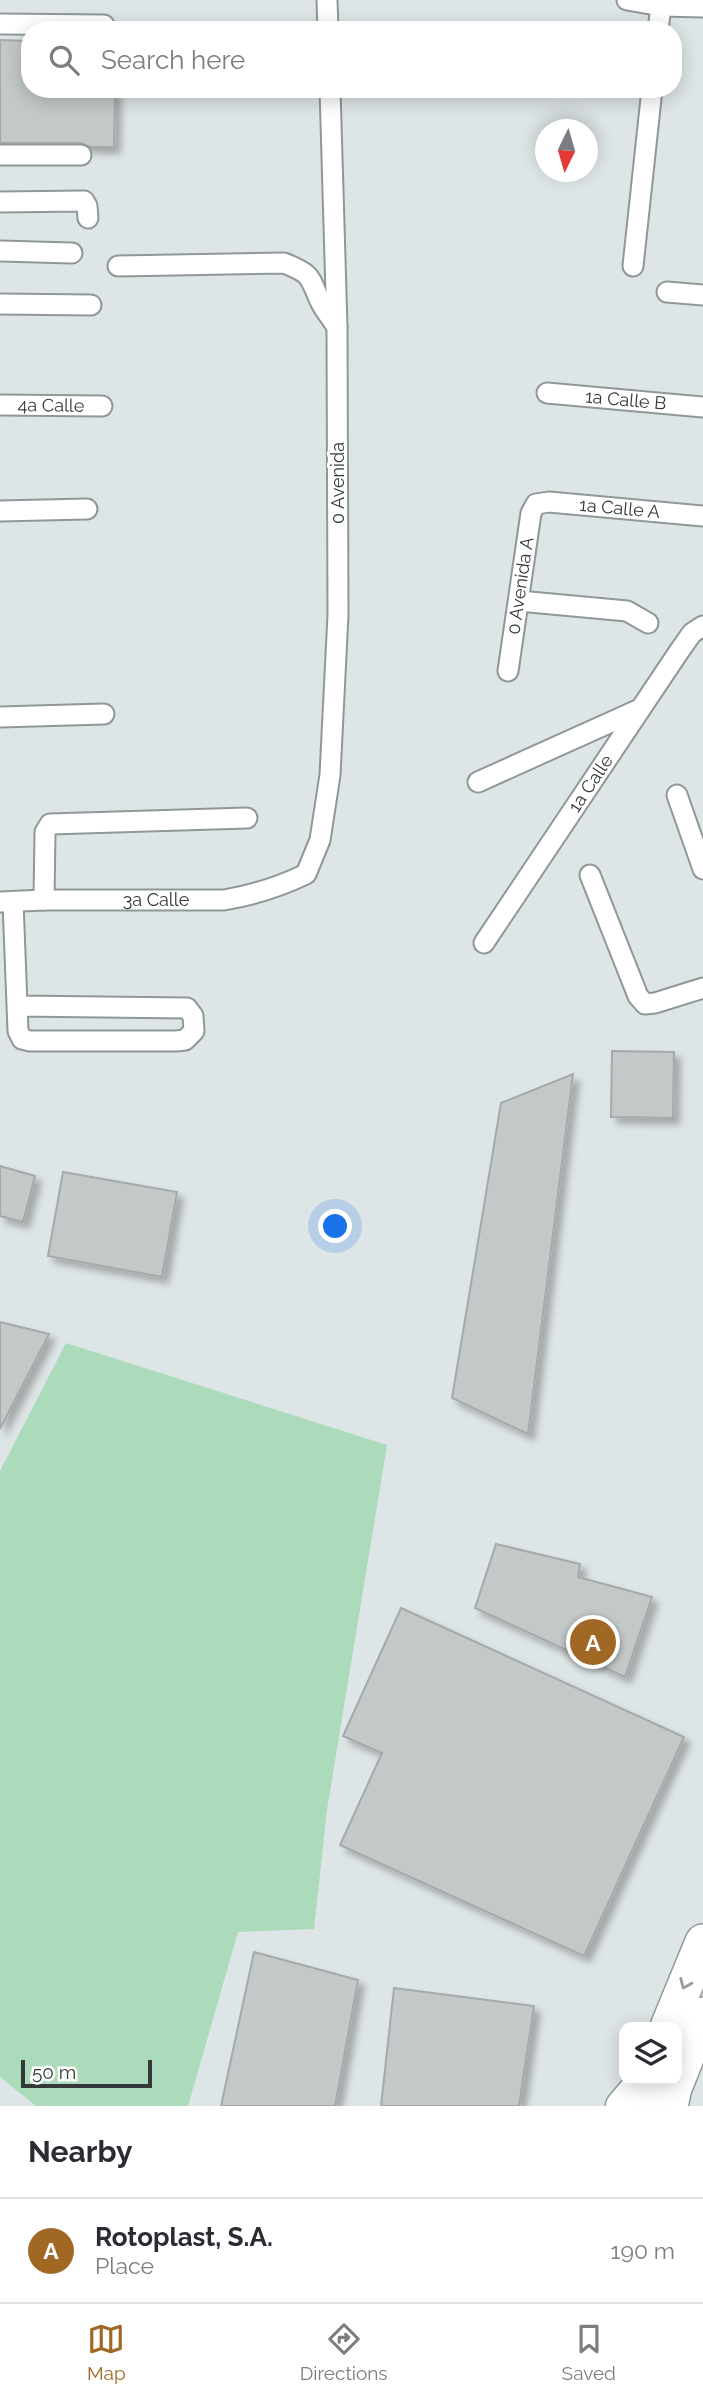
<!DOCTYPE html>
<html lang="en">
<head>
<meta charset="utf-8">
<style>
	:root { --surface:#fff; --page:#f2f2f3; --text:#2b2b33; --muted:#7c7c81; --line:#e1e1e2; --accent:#a06824 }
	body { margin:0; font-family:Raleway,sans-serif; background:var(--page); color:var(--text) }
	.controls { position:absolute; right:21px; bottom:21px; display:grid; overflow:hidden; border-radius:14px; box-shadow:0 4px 18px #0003 }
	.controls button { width:63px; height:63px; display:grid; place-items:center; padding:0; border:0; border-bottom:2px solid var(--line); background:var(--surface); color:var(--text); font:35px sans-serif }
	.compass { position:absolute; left:535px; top:119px; width:63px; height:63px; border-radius:50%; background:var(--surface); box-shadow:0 4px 18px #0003; rotate:185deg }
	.scale { position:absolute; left:21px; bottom:18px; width:131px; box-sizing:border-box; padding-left:7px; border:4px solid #353839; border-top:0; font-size:19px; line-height:24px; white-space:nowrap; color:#353839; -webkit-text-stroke:5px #fff; paint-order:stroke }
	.you { position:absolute; left:336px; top:1227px; width:24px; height:24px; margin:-18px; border:5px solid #fff; border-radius:50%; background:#1a73e8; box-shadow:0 0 0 10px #1a73e833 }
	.badge { display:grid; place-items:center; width:46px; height:46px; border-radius:50%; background:var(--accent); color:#fff; font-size:23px; font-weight:700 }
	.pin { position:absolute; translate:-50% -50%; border:4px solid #fff; box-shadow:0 2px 7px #0006 }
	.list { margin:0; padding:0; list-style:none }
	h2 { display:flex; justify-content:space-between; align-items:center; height:91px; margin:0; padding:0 28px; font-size:30px }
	h2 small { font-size:23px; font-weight:400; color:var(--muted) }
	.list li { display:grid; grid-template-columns:46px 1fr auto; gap:21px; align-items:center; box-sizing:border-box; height:105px; padding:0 28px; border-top:2px solid var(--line) }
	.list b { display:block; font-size:26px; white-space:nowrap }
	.list p { margin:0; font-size:23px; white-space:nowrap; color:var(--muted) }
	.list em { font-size:23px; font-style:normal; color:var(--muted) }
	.icon { flex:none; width:38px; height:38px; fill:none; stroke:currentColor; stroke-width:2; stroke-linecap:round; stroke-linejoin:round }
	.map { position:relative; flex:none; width:703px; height:2106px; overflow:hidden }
	.search { position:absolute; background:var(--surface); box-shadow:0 4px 18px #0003; left:21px; right:21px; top:21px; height:77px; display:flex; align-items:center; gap:18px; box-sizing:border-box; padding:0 24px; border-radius:28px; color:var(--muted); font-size:26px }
	.sheet { height:196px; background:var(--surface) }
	nav { display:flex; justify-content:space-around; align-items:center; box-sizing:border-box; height:98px; border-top:2px solid var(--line); background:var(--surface); font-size:19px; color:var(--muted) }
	nav a { display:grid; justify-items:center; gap:4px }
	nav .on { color:var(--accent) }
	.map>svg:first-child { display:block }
</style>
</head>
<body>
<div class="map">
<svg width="703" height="2106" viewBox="0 0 703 2106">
	<defs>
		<filter id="shadow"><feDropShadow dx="6" dy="6" stdDeviation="3.5" flood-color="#0004"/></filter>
	</defs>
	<rect width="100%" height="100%" fill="#dee5e6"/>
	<polygon fill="#acdbbc" points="66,1343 387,1445 327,1810 314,1929 238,1932 188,2106 36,2106 0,2077 0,1471"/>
	<g fill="#c2c9c8" stroke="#a4aaa9" stroke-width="2" filter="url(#shadow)">
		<polygon points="0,40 30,41 30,89 115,89 114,147 90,147 81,143 0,143"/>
		<polygon points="612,1051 674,1052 673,1118 611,1117"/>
		<polygon points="573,1074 528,1434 452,1398 501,1103"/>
		<polygon points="0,1166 35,1176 23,1222 0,1216"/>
		<polygon points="63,1172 177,1192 162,1277 48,1256"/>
		<polygon points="0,1322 49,1334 0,1429"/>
		<polygon points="496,1544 580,1564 578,1577 652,1597 625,1677 475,1608"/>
		<polygon points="401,1608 684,1737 584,1956 340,1845 382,1753 343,1736"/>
		<polygon points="254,1952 358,1980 335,2106 221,2106"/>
		<polygon points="394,1988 534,2006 519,2106 381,2106"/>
	</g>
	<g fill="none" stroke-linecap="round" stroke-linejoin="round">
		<defs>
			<g id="street">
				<polyline points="327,0 328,30"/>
				<polyline points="627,0 661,6 703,7"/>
				<polyline points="0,24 104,25"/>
				<polyline points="658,30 661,6"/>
				<polyline points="0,155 81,155"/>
				<polyline points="0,202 84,201 87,206 88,218"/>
				<polyline points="0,251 72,253"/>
				<path d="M118,266L284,263C314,275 308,276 321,303C325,311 332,319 337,327"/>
				<polyline points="633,266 652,89"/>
				<polyline points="667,292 703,295"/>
				<polyline points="0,304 91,305"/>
				<path id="s1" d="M547,393L703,407"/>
				<path id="s2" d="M0,405L102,406"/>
				<polyline points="0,511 87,509"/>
				<polyline points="519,601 627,611 648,623"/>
				<path id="s3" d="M508,671L531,513L536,504L549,502L703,516"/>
				<polyline points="0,717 104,714"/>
				<polyline points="478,782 640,709"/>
				<polyline points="677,795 703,869"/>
				<polyline points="590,875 638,996 645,1004 655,1003 703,988"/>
				<polyline points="44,900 45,832 50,824 247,818"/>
				<path id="s4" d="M0,902L44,900H224C254,895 279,887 306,874L320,840L330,775L338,615L337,327L330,89"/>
				<polyline points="13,902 18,1031 22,1039 30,1041 176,1041 185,1040 194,1031 193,1016 187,1008 17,1006"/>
				<path id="s5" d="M484,943L678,653L692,633L703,626"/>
			</g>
			<polyline id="primary" points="621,2106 643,2080"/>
			<g id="highway">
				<polyline points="668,2027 703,1942"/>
				<polyline points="644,2106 651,2080"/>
				<polyline points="670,2106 674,2088 703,2015"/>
			</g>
		</defs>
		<use href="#street" stroke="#909798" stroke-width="23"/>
		<use href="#primary" stroke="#909798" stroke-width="33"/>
		<use href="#highway" stroke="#909798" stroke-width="38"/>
		<use href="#street" stroke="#fff" stroke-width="19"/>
		<use href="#primary" stroke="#fff" stroke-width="30"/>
		<use href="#highway" stroke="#fff" stroke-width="35"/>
	</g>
	<defs><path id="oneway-chevron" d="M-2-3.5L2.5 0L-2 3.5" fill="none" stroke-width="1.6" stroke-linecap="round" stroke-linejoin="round" transform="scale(1.75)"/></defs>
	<use stroke="#9a9c9c" href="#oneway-chevron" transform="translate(685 1984) rotate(113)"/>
	<g text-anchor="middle" stroke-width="6" stroke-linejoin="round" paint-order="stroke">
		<g font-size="18" fill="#353839" stroke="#fff">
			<text dy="6" stroke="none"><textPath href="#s1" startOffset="79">1a Calle B</textPath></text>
			<text dy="6" stroke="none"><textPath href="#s2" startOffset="51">4a Calle</textPath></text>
			<text transform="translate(338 483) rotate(-90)" y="6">0 Avenida</text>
			<text dy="6" stroke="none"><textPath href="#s3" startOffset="254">1a Calle A</textPath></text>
			<text dy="6" stroke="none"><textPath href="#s3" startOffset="86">0 Avenida A</textPath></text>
			<text dy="6" stroke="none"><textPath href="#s5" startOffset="192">1a Calle</textPath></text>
			<text dy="6" stroke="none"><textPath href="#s4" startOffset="156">3a Calle</textPath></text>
		</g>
	</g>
</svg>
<div class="controls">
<button><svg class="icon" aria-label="layers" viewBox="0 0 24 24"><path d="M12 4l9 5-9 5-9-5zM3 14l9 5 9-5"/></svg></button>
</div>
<svg class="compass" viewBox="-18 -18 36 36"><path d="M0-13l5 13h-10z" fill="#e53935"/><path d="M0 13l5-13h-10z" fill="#7c7c81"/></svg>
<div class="scale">50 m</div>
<div class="you"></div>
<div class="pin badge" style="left:593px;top:1642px">A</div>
<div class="search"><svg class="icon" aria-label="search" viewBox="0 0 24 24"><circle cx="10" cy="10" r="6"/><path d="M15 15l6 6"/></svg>Search here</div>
</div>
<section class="sheet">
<h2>Nearby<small></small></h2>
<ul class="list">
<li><span class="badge">A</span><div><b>Rotoplast, S.A.</b><p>Place</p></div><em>190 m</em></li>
</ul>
</section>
<nav>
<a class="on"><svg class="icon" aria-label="map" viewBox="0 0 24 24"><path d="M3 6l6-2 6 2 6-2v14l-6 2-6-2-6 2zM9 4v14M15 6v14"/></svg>Map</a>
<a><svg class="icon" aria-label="directions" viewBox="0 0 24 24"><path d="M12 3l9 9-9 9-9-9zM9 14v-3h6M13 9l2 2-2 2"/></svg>Directions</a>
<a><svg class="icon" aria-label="saved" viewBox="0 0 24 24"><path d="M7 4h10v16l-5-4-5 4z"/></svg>Saved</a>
</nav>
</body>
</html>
